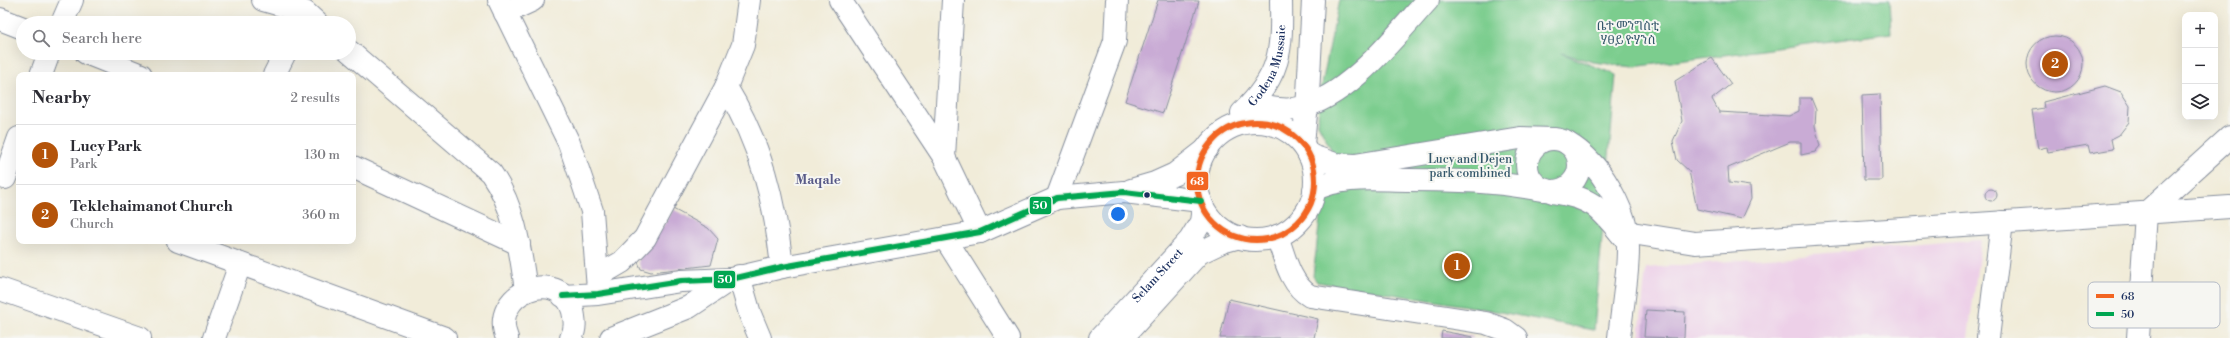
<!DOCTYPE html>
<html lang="en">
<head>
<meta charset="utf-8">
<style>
	:root { --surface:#fff; --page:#f2f2f3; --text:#2b2b33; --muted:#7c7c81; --line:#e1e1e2; --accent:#b45309 }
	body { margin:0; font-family:"Libre Bodoni","Noto Serif Ethiopic",serif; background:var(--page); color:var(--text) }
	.controls { position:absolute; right:12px; top:12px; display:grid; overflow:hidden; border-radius:8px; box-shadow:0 4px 16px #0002 }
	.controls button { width:36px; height:36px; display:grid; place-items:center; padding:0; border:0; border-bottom:1px solid var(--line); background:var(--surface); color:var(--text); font:20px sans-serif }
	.you { position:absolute; left:1118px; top:214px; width:14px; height:14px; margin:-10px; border:3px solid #fff; border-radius:50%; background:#1a73e8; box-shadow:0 0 0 6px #1a73e833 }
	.badge { display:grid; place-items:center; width:26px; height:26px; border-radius:50%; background:var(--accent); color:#fff; font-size:13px; font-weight:700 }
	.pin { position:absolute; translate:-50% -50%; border:2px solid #fff; box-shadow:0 1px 4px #0006 }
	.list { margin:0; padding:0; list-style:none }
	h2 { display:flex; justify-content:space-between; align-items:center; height:52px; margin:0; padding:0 16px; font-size:17px }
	h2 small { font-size:13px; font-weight:400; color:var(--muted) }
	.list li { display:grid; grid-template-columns:26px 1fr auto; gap:12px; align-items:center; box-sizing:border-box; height:60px; padding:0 16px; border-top:1px solid var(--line) }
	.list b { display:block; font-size:15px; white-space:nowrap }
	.list p { margin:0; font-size:13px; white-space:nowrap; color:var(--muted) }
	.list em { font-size:13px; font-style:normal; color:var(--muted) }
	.icon { flex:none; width:22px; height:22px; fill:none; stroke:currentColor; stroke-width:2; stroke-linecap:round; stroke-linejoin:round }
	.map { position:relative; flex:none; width:2230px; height:338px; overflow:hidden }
	.search { position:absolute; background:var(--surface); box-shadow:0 4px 16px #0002; left:16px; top:16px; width:340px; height:44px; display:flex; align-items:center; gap:10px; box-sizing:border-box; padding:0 14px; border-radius:22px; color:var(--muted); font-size:15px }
	.panel { position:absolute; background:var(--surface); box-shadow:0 4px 16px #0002; left:16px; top:72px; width:340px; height:172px; border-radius:8px }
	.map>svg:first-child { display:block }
</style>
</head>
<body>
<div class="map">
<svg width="2230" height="338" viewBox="0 0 2230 338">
	<rect width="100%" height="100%" fill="#f6f6f2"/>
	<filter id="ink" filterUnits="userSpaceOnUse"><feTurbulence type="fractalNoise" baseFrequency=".025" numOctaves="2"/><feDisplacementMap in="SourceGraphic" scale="8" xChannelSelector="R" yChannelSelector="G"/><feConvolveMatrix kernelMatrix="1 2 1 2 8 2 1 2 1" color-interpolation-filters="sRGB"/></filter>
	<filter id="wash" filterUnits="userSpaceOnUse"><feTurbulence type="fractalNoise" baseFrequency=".012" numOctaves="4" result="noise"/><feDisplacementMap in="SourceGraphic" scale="16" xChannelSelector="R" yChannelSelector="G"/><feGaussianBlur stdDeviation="0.9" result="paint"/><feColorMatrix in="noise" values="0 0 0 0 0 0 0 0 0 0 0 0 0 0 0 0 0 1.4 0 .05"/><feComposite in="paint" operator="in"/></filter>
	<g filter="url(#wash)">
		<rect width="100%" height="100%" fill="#f1ecd9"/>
		<polygon fill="#edd0e8" points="1981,240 1968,338 1639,338 1646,268"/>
		<polygon fill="#7ccd8e" stroke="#4c7e76" points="1339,0 1889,0 1891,33 1633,67 1593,62 1561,53 1616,75 1594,330 1479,308 1317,282 1313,276 1321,210 1325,201 1330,197 1334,182 1332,151 1318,124 1319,99"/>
		<g id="blocks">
			<g fill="#c9abd5">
				<polygon points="1158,0 1199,1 1163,113 1125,101"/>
				<circle cx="2055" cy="64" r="28"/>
				<polygon points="1712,58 1731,84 1712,99 1719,112 1789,116 1799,111 1799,98 1811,98 1816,110 1815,126 1820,146 1815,152 1801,155 1801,142 1790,142 1728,168 1729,183 1750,186 1751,199 1742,219 1697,209 1689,171 1677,160 1673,141 1682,121 1675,81"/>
				<polygon points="2105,86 2121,92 2130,106 2129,122 2119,135 2111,139 2113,149 2090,153 2088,145 2048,152 2047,147 2038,149 2032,110 2044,108 2043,102"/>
				<polygon points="1880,94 1882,180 1864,180 1862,95"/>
				<circle cx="1991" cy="195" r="6"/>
				<polygon points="673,209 708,228 718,239 711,265 651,272 641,269 638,262 645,245 666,223"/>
				<polygon points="1229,299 1318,319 1314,338 1220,338"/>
				<polygon points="1646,310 1685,312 1684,338 1644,337"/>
				<polygon points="1442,331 1473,337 1473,338 1441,338"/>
			</g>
		</g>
	</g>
	<g filter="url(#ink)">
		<use href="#blocks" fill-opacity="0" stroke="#868e9c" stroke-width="1"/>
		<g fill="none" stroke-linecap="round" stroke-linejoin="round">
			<defs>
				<g id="minor">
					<polyline points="263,0 305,12 317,23"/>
					<polyline points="499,0 569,143 584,187 592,211 598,289"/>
					<polyline points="840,0 944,157 980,232"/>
					<polyline points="505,13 533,0"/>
					<polyline points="0,19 23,28"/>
					<polyline points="62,23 72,0"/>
					<path d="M349,51L491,173C515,207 520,249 526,290"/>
					<polyline points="86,53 141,75"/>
					<polyline points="41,75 49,53"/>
					<polyline points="274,75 285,53"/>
					<path d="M726,87C761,144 775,201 782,267"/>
					<path d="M1251,104C1266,107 1284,112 1299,108C1350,96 1394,37 1428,0"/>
					<path id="s1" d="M1242,113C1281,75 1282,51 1281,0"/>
					<circle cx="1256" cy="181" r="59"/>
					<circle cx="1553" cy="165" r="26"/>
					<path d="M1567,143C1586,154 1598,168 1609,187C1617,201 1624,215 1627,232C1631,260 1622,308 1619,338"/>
					<polyline points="1303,144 1308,94 1313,0"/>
					<polyline points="1309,155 1335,164 1355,165 1520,138 1553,139"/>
					<polyline points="944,157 953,0"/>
					<polyline points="353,167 519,244"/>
					<polyline points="5,178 19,138"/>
					<polyline points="1131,190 1155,183 1175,174 1207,149"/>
					<path d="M1314,190C1342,175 1377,180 1407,180C1456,180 1495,181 1543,190"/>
					<path d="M1553,192C1595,198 1601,210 1626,240"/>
					<polyline points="1057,198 1115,41 1117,0"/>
					<polyline points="1619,231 1695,243 2230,207"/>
					<path d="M1277,236C1284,255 1290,285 1310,296L1486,323L1505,330L1516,338"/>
					<polyline points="945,238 1008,338"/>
					<polyline points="178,241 445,338"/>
					<polyline points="598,276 622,262 645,238 726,87 743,45 749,0"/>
					<polyline points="739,276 750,314 760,338"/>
					<polyline points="0,289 140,338"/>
					<polyline points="563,296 598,294 681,281 731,279 782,267 980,232 1057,198 1124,192 1201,201"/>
					<polyline points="214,338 240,264"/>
					<path d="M507,338C488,293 560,265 573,311C575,321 576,329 571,338"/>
					<polyline points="611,338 689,307 731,279"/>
					<path id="s2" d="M1100,338L1190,240L1201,222L1203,207"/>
					<polyline points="1122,338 1199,253 1222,242 1240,237"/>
					<polyline points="1988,338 2002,222"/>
					<polyline points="2138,338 2146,213 2230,137"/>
				</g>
			</defs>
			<use href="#minor" stroke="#868e9c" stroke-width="24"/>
			<use href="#minor" stroke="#fff" stroke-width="22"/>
			<defs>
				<circle id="bus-1" cx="1256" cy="181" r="59"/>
				<polyline id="bus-2" points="563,296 598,294 681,281 731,279 782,267 980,232 1057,198 1124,192 1201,201"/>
			</defs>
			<use href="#bus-1" stroke="#f6f6f2" stroke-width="9"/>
			<use href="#bus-2" stroke="#f6f6f2" stroke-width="9"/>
			<use href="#bus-1" stroke="#f26522" stroke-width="6"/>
			<use href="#bus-2" stroke="#00a651" stroke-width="6"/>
		</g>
	</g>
	<circle fill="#1b2f5e" stroke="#f6f6f2" stroke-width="1.5" cx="1147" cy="195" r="3.5"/>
	<g text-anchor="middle" stroke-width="4" stroke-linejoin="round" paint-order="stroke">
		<g font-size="12" fill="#33566a" stroke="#f6f6f2">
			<text x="1628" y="30">ቤተ መንግስቲ<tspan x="1628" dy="14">ሃፀይ ዮሃንስ</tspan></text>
			<text x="1470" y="163">Lucy and Dejen<tspan x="1470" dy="14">park combined</tspan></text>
		</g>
		<g font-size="12" fill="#1b2f5e" stroke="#f6f6f2">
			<text dy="4" stroke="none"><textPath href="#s1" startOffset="56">Godena Mussaie</textPath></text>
			<text dy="4" stroke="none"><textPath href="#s2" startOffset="85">Selam Street</textPath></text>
		</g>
		<g font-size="13" font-weight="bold" fill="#585a88" stroke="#f6f6f2">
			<text x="818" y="184">Maqale</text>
		</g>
	</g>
	<rect x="2088" y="282" width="132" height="46" rx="6" fill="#f6f6f2" stroke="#b4bac6" stroke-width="1"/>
	<rect x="2096" y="294" width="18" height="4" fill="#f26522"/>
	<rect x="2096" y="312" width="18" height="4" fill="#00a651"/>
	<g font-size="11" fill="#1b2f5e">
		<text x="2121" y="300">68</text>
		<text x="2121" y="318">50</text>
	</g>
	<g stroke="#f6f6f2" stroke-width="1.5">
		<rect x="1186" y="171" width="23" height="20" rx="4" fill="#f26522"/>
		<rect x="1029" y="196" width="23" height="19" rx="4" fill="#00a651"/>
		<rect x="713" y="270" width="23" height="19" rx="4" fill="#00a651"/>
	</g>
	<g font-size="11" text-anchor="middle" font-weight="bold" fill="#fff">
		<text x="1197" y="185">68</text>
		<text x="1040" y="209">50</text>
		<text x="725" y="283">50</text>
	</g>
</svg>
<div class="controls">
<button>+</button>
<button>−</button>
<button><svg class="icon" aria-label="layers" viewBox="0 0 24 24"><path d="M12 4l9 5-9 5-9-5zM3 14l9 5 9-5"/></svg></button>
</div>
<div class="you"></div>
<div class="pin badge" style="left:1457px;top:266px">1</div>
<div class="pin badge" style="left:2055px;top:64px">2</div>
<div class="search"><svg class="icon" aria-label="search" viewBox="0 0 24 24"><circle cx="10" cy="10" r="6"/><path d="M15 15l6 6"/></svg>Search here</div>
<section class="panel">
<h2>Nearby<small>2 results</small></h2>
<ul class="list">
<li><span class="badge">1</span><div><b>Lucy Park</b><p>Park</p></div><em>130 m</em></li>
<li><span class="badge">2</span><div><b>Teklehaimanot Church</b><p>Church</p></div><em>360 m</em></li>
</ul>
</section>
</div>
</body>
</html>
